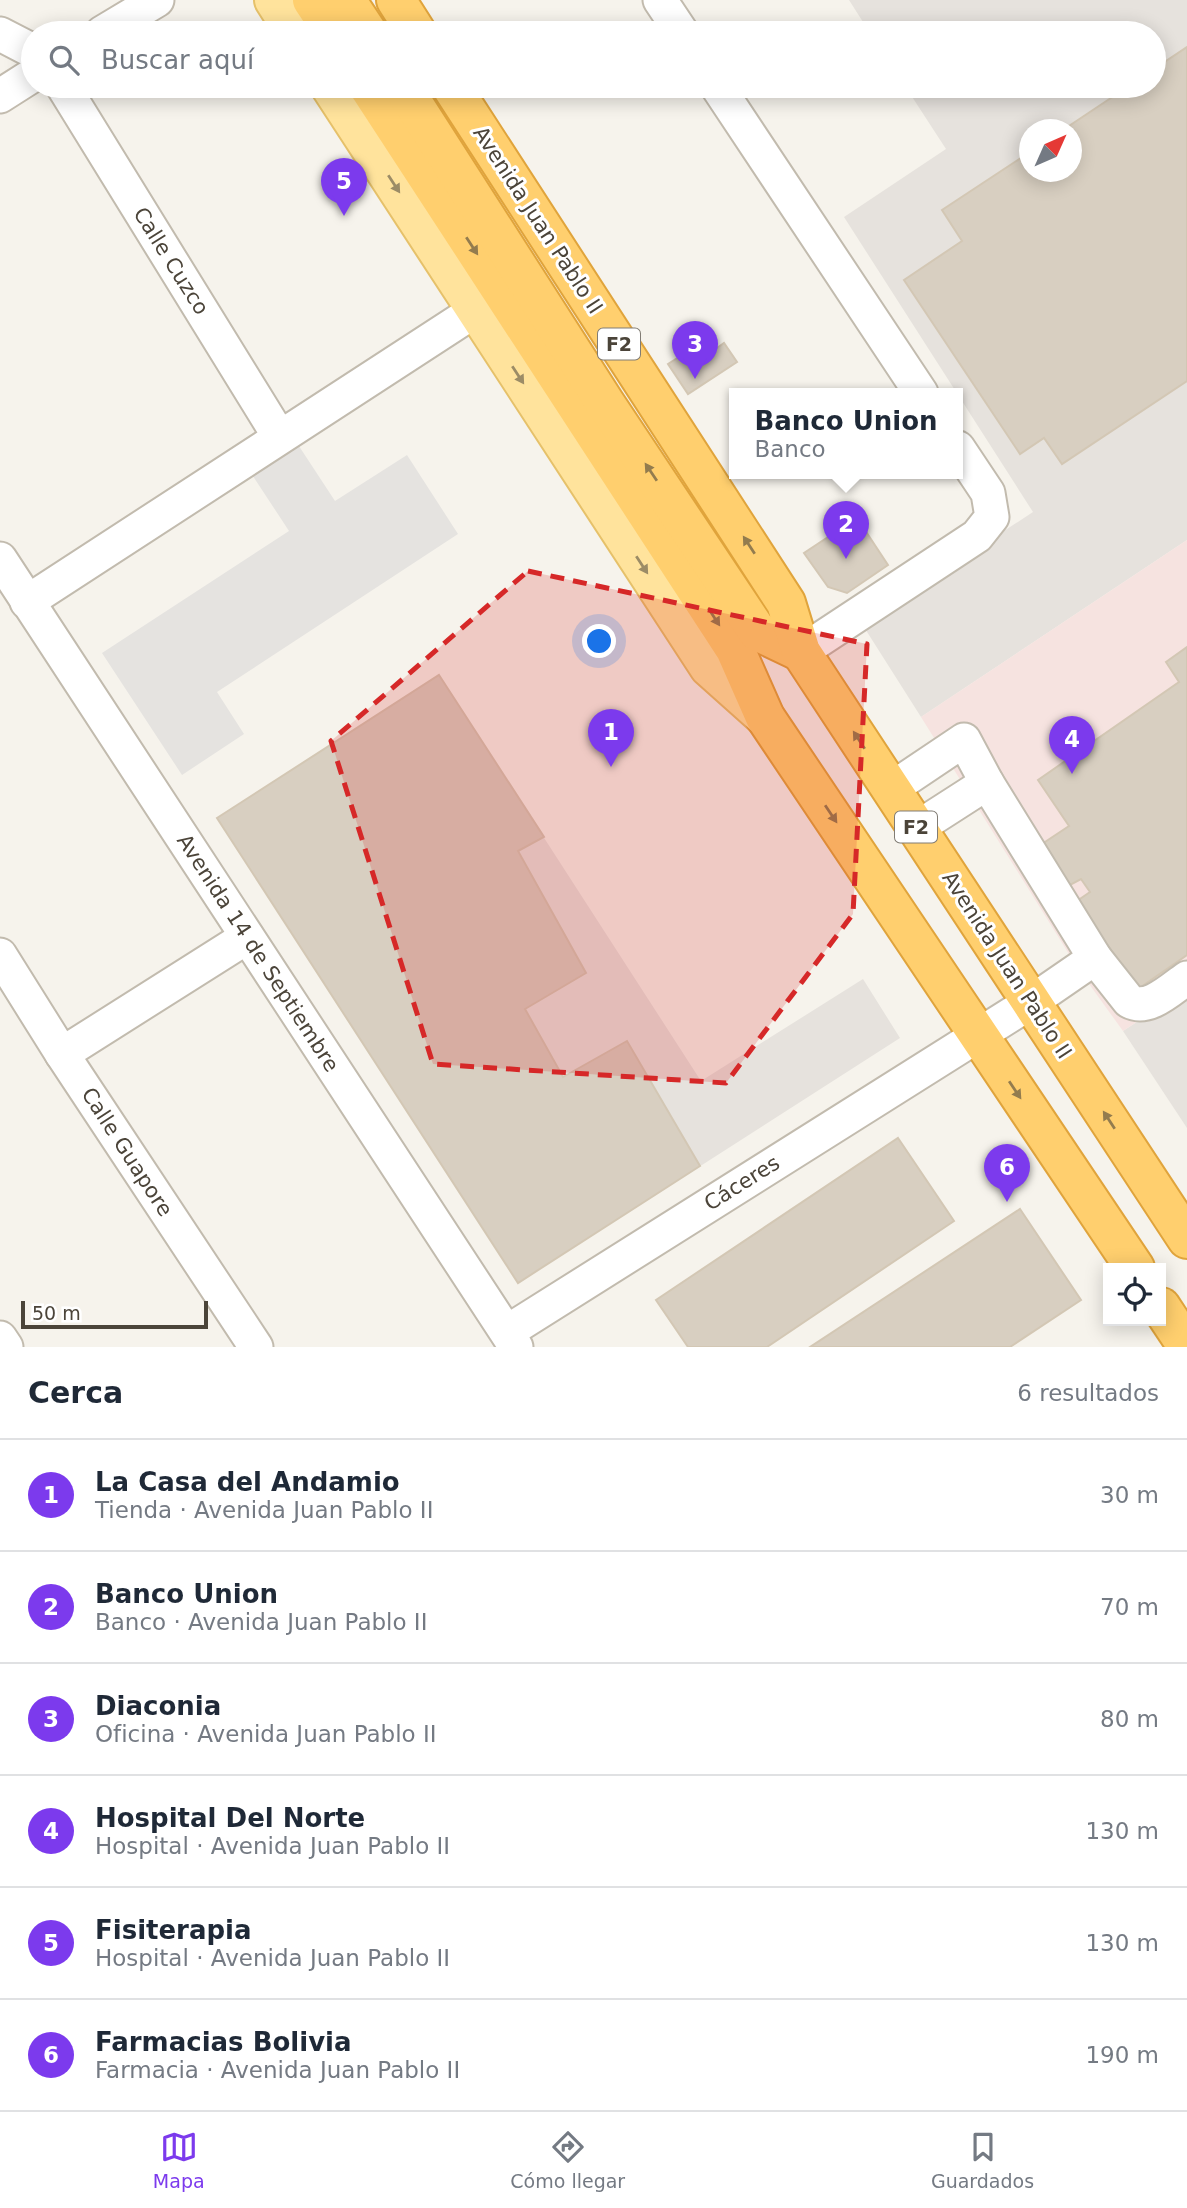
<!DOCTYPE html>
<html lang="es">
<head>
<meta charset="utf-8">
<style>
	:root { --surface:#fff; --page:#f2f2f3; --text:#1f2937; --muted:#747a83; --line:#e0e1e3; --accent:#7c3aed }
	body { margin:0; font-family:"DejaVu Sans",sans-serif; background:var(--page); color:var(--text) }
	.controls { position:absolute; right:21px; bottom:21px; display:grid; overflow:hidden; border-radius:0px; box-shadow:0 4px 18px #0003 }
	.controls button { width:63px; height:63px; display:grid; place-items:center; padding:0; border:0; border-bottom:2px solid var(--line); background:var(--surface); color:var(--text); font:35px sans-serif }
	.compass { position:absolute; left:1019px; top:119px; width:63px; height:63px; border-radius:50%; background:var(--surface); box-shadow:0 4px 18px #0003; rotate:45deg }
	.scale { position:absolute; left:21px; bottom:18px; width:187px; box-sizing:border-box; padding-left:7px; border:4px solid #4b4439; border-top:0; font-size:19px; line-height:24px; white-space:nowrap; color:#4b4439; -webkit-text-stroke:5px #fff; paint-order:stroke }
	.you { position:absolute; left:600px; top:642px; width:24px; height:24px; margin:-18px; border:5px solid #fff; border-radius:50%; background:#1a73e8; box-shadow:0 0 0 10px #1a73e833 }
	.badge { display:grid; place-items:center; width:46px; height:46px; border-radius:50%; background:var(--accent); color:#fff; font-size:23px; font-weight:700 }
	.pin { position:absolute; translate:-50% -58px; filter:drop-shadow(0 2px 4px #0008) }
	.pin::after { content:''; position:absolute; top:37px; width:24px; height:21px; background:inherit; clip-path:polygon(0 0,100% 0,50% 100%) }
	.popup { position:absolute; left:729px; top:388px; width:234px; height:91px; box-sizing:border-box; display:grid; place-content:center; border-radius:0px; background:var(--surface); filter:drop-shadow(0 2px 5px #0005); font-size:23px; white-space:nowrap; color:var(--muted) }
	.popup b { font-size:26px; color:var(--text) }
	.popup::after { content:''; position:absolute; left:50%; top:100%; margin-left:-14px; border:14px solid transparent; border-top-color:var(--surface) }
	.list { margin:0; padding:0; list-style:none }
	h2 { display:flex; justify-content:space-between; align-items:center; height:91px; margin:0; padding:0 28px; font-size:30px }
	h2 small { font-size:23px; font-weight:400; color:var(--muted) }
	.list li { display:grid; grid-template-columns:46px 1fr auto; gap:21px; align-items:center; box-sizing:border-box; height:112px; padding:0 28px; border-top:2px solid var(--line) }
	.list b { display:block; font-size:26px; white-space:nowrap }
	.list p { margin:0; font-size:23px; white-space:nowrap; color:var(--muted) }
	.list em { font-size:23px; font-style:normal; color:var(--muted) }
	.icon { flex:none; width:38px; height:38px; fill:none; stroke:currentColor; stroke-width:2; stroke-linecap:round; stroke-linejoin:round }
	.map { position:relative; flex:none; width:1187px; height:1347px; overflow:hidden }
	.search { position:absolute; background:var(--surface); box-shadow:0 4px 18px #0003; left:21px; right:21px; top:21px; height:77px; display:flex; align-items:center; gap:18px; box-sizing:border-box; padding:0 24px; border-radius:38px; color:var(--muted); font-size:26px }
	.sheet { height:763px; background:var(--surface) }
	nav { display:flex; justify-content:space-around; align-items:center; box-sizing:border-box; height:98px; border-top:2px solid var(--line); background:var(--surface); font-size:19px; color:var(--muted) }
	nav a { display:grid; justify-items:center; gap:4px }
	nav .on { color:var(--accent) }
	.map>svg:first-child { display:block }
</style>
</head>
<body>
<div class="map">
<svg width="1187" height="1347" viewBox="0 0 1187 1347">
	<rect width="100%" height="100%" fill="#f6f3ec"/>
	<g fill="#e6e2dd" fill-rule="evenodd">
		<path d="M849,0H1187V540L921,717L862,624L1033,512L844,217L946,149L905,86H1154V33H870ZM1030,130H1072V172H1030Z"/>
		<polygon points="439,675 701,1081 863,979 900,1038 518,1283 217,818"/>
		<polygon points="1187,989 1187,1128 1123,1031"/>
	</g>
	<polygon fill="#f6e3e0" points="1187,540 1187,989 1123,1031 1079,970 921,717"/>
	<polygon fill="#e5e3e0" points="295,440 335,501 407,455 458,534 217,692 244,734 182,775 102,653 289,531 249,470"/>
	<g fill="#d8cfc1" stroke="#d3c7b4" stroke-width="2">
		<polygon points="1187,47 1187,381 1062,464 1044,438 1020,454 904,280 962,241 942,210 1030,152 1030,172 1072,172 1072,130 1063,130 1129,86 1154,86 1154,69"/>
		<polygon points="706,340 713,351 724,343 737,362 688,394 668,364"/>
		<polygon points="857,518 888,565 847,593 828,587 804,553"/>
		<polygon points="1187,647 1187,955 1138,989 1077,901 1090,892 1081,879 1070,885 1042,844 1069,826 1038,780 1179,682 1166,662"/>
		<polygon points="439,675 544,837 518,851 586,973 525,1009 563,1077 627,1041 700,1166 518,1283 217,818"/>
		<polygon points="898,1138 954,1221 767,1347 688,1347 656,1300"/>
		<polygon points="1020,1209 1081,1300 1010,1347 810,1347"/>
	</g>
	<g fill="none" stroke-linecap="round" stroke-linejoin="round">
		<defs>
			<g id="minor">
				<polyline points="660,0 682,33"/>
				<polyline points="102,33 157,0"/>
				<polyline points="0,34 33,51"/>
				<polyline points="63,86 279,436"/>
				<polyline points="717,86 921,393"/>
				<polyline points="0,96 33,75"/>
				<polyline points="0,559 516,1347"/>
				<polyline points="27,602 476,310"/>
				<polyline points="801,652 977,536 992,517 988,493 958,448"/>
				<path d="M891,789L964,740L987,783L1095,958L1129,1001C1148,1012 1171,989 1187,978"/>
				<polyline points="917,828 987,783"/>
				<polyline points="0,955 62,1054 256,1347"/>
				<polyline points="62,1054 247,937"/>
				<polyline points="507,1332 1031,1002 1095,958"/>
				<polyline points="0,1338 6,1347"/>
			</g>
			<g id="major">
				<polyline points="274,0 295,33"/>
				<polyline points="330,86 709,667 765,717"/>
			</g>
			<g id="highway">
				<polyline points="312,0 334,33"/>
				<polyline points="346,0 368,33"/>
				<polyline points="396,0 417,33"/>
				<polyline points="368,86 735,649 765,717 1135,1268"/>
				<polyline points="402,86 605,403 757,631 801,652"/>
				<polyline points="451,86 786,603 801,652 1187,1239"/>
				<polyline points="1161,1307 1187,1346"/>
			</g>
		</defs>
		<use href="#minor" stroke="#c2bbae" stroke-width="37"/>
		<use href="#major" stroke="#e6c16a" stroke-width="42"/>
		<use href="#highway" stroke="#e0a43c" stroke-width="42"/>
		<use href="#minor" stroke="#fff" stroke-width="33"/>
		<use href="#major" stroke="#ffe39c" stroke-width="38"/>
		<use href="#highway" stroke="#ffcf6e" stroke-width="38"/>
	</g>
	<defs><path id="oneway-solid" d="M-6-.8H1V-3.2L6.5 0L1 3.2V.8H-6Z" transform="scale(1.75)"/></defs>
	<g fill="#9c8c66">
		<use href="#oneway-solid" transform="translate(394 184) rotate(57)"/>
		<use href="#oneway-solid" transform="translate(518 375) rotate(57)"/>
		<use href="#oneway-solid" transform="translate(642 565) rotate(57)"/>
	</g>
	<g fill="#937c4e">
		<use href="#oneway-solid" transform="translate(472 246) rotate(57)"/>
		<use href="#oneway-solid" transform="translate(651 472) rotate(-124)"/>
		<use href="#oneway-solid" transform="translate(749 545) rotate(-123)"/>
		<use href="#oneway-solid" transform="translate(714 617) rotate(57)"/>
		<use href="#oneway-solid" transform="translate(859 740) rotate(-123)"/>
		<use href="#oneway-solid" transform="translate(831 814) rotate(56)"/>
		<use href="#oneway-solid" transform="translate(1015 1090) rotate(56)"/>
		<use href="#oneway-solid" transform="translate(1109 1120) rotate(-123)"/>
	</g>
	<path fill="#d62828" fill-opacity="0.2" stroke="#d62828" stroke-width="5" stroke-dasharray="14 9" stroke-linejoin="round" d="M528,571L867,644L853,914L726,1083L433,1064L331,741Z"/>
	<g text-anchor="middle" stroke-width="6" stroke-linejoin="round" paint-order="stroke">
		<g fill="#fff" stroke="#817c74" stroke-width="2">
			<rect x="598" y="328.5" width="42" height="31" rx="5"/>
			<rect x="895" y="811.5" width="42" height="31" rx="5"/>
		</g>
		<g font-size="19" font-weight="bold" fill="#4b4439">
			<text x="619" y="351">F2</text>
			<text x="916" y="834">F2</text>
		</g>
		<g font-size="21" fill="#4b4439" stroke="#fff">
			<text transform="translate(538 220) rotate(57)" y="7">Avenida Juan Pablo II</text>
			<text transform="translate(171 261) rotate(58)" y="7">Calle Cuzco</text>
			<text transform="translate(258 953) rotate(57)" y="7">Avenida 14 de Septiembre</text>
			<text transform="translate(1007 965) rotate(57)" y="7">Avenida Juan Pablo II</text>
			<text transform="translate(127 1152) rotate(57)" y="7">Calle Guapore</text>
			<text transform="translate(742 1183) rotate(-32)" y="7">Cáceres</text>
		</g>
	</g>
</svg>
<div class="controls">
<button><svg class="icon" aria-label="locate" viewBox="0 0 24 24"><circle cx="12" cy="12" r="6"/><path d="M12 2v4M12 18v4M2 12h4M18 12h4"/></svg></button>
</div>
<svg class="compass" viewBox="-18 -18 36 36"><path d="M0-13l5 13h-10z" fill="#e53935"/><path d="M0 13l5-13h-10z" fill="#747a83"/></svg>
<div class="scale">50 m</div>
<div class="you"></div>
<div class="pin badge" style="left:611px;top:767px">1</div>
<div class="pin badge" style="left:846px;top:559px">2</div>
<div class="popup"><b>Banco Union</b>Banco</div>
<div class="pin badge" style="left:695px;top:379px">3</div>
<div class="pin badge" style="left:1072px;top:774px">4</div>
<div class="pin badge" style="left:344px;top:216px">5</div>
<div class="pin badge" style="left:1007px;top:1202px">6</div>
<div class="search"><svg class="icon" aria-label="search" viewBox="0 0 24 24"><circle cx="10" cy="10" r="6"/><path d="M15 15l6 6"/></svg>Buscar aquí</div>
</div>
<section class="sheet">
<h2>Cerca<small>6 resultados</small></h2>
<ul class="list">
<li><span class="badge">1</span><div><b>La Casa del Andamio</b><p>Tienda · Avenida Juan Pablo II</p></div><em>30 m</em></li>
<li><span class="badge">2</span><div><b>Banco Union</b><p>Banco · Avenida Juan Pablo II</p></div><em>70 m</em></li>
<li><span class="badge">3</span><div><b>Diaconia</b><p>Oficina · Avenida Juan Pablo II</p></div><em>80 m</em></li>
<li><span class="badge">4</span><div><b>Hospital Del Norte</b><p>Hospital · Avenida Juan Pablo II</p></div><em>130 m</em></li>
<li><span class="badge">5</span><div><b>Fisiterapia</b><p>Hospital · Avenida Juan Pablo II</p></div><em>130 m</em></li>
<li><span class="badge">6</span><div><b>Farmacias Bolivia</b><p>Farmacia · Avenida Juan Pablo II</p></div><em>190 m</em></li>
</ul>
</section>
<nav>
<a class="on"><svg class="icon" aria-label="map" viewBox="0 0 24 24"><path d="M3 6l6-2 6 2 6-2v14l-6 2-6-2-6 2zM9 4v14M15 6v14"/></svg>Mapa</a>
<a><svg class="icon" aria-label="directions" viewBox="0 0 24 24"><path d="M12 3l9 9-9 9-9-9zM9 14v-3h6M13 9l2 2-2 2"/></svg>Cómo llegar</a>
<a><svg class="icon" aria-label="saved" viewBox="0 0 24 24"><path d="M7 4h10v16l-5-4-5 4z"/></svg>Guardados</a>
</nav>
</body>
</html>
